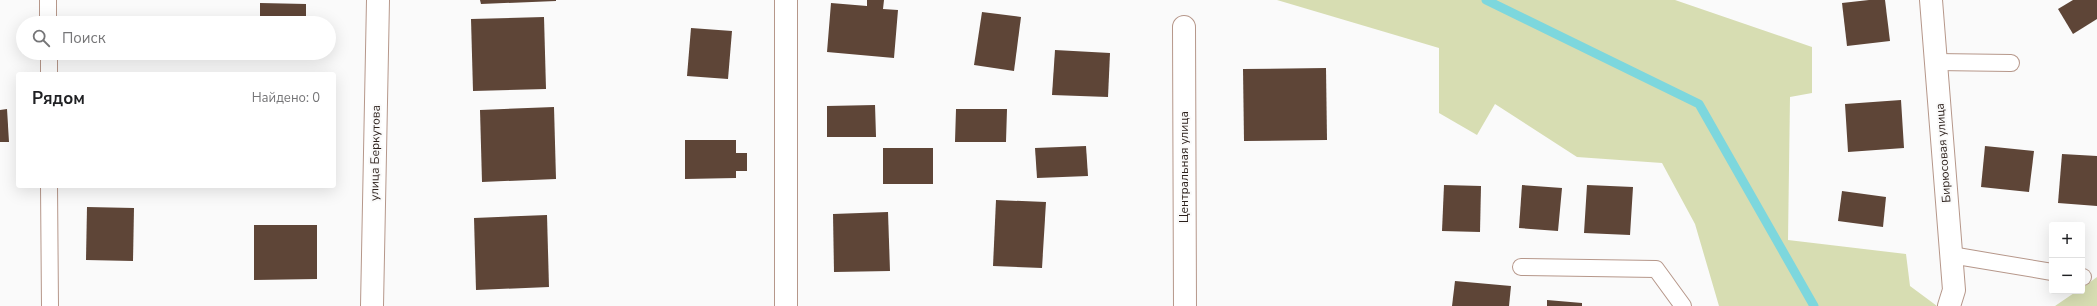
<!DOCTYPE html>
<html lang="ru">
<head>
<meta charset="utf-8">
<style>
	:root { --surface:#fff; --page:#f6f6f6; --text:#202124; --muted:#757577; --line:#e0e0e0 }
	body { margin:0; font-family:"Nunito Sans",sans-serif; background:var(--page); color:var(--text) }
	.controls { position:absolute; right:12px; bottom:12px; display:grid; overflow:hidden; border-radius:4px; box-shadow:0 4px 16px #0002 }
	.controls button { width:36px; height:36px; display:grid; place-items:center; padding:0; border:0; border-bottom:1px solid var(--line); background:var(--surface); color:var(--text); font:20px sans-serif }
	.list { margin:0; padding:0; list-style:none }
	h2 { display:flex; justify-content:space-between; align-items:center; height:52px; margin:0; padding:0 16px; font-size:17px }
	h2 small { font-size:13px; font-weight:400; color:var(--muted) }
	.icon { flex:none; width:22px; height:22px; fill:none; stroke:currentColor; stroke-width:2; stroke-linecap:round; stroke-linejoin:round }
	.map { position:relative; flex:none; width:2097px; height:306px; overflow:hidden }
	.search { position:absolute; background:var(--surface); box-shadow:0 4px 16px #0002; left:16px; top:16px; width:320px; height:44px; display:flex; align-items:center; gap:10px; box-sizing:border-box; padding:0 14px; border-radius:22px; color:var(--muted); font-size:15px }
	.panel { position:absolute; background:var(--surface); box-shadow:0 4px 16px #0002; left:16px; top:72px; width:320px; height:116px; border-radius:4px }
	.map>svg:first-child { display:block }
</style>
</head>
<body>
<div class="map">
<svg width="2097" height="306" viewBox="0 0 2097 306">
	<rect width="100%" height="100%" fill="#fafafa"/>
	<g fill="#d7ddb2">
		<polygon points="1277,0 1675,0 1812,47 1812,93 1790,97 1788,240 1906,254 1910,286 1937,306 1719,306 1695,224 1662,163 1577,157 1495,104 1477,135 1439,113 1439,48"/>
		<polygon points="2097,277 2097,306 2055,306 2077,291 2082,291 2082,288"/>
	</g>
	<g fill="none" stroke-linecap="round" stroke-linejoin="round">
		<polyline stroke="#7dd7dd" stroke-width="9" points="1486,0 1699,104 1814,306"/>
	</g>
	<g fill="#5e4537">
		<polygon points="480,0 556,0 556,1 481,4"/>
		<polygon points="867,0 884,0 883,9 898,10 894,58 827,52 831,3 867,6"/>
		<polygon points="1869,0 1885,0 1890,41 1847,46 1842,3"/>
		<polygon points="2073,0 2097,0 2097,19 2073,34 2058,9"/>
		<polygon points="260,3 306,4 306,23 260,23"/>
		<polygon points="982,12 1021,17 1014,71 974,65"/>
		<polygon points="544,17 546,89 473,91 471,19"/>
		<polygon points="691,28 732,31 728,79 687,76"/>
		<polygon points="1055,50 1110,53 1108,97 1052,95"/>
		<polygon points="1326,68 1327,140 1244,141 1243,69"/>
		<polygon points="1901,100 1904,148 1848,152 1845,104"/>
		<polygon points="875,105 876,137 827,137 827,106"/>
		<polygon points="554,107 556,179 482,182 480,110"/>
		<polygon points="7,109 9,142 0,142 0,110"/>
		<polygon points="956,109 1007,109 1006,142 955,142"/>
		<polygon points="685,140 736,140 736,153 747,153 747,171 736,171 736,178 685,179"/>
		<polygon points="1086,146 1088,176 1037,178 1035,148"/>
		<polygon points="1985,146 2034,151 2029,192 1981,187"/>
		<rect x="883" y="148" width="50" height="36"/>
		<polygon points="2062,154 2097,156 2097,206 2058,203"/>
		<polygon points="1444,185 1481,186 1480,232 1442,231"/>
		<polygon points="1522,185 1562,188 1558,231 1519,228"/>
		<polygon points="1587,185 1633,187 1630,235 1584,233"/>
		<polygon points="1842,191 1886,197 1883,227 1838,221"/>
		<polygon points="996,200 1046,202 1042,268 993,266"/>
		<polygon points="87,207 134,208 133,261 86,260"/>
		<polygon points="888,212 890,271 834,272 833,214"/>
		<polygon points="547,215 549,287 476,290 474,218"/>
		<polygon points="254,225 317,225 317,279 254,280"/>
		<polygon points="1455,281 1511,286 1509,306 1452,306"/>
		<polygon points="1547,300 1582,303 1582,306 1547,306"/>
	</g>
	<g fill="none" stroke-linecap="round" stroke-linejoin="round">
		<defs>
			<g id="lane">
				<polyline points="48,0 48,23"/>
				<polyline points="49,53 49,74"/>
				<polyline points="1936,62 2011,63"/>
				<polyline points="49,186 50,306"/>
				<polyline points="1951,255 2052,272"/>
				<polyline points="1521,267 1656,269 1683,306"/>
				<polyline points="2082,277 2083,277"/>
			</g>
			<g id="street">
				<polyline points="1931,0 1954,290 1949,306"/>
				<polyline points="1184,27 1185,306"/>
				<polyline points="372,306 378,0"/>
				<polyline points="786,306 786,0"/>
			</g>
		</defs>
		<use href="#lane" stroke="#b6978a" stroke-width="18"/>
		<use href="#street" stroke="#b6978a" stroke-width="24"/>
		<use href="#lane" stroke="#fff" stroke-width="16"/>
		<use href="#street" stroke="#fff" stroke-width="22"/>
	</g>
	<g text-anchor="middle" stroke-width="4" stroke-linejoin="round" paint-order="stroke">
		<g font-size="12" fill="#2b1f1a" stroke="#fafafa">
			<text transform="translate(375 153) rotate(-89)" y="4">улица Беркутова</text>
			<text transform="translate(1943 153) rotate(-94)" y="4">Бирюсовая улица</text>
			<text transform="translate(1184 167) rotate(-90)" y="4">Центральная улица</text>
		</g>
	</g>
</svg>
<div class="controls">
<button>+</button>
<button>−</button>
</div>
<div class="search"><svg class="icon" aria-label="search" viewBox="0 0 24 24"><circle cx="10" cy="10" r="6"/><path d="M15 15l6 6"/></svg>Поиск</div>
<section class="panel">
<h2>Рядом<small>Найдено: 0</small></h2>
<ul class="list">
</ul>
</section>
</div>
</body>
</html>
